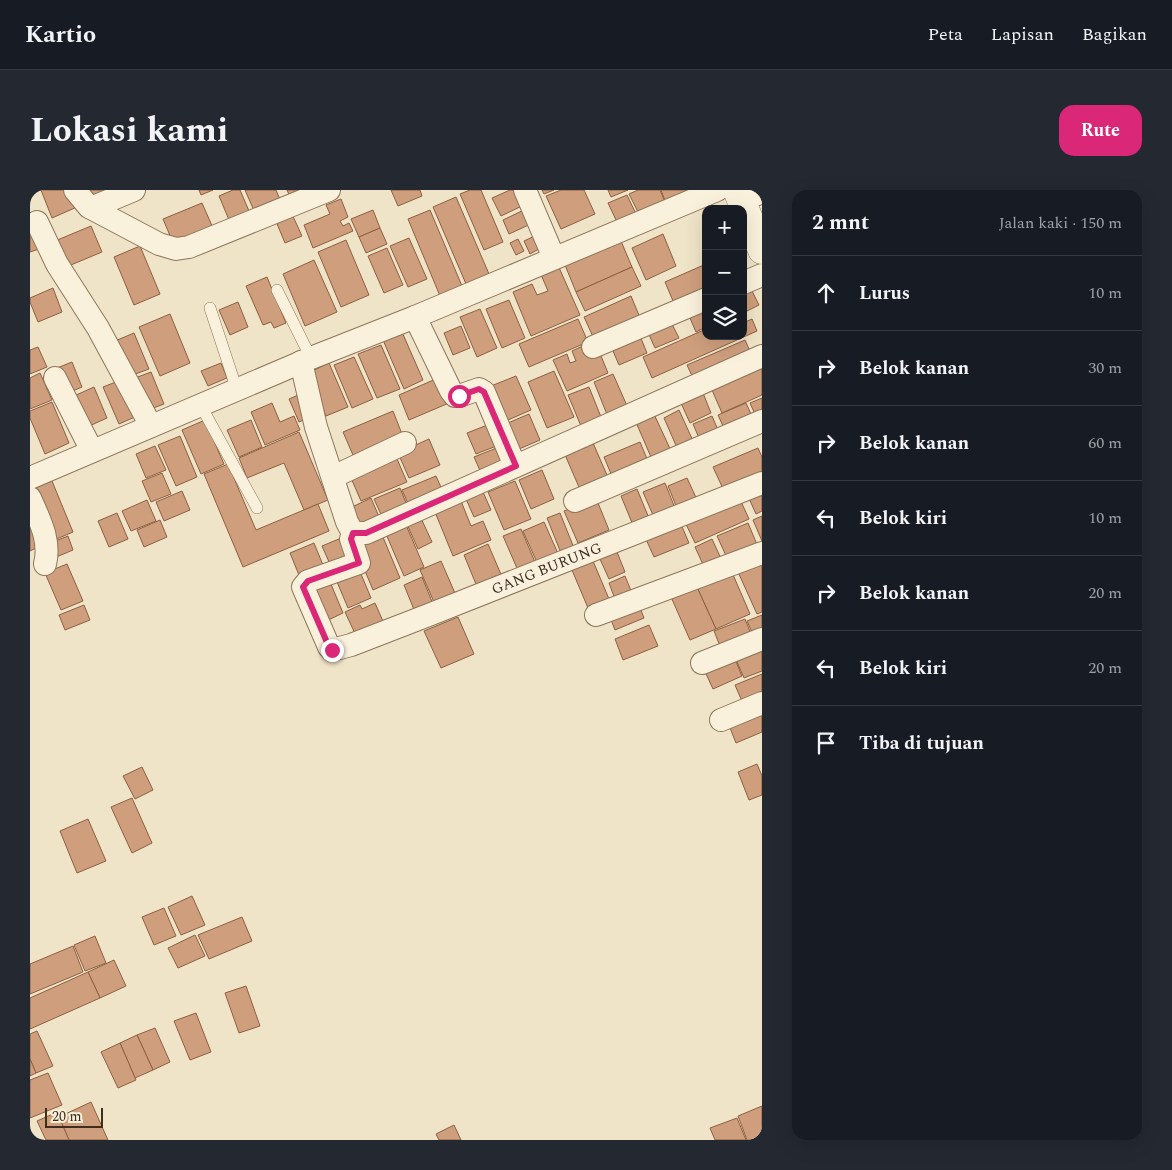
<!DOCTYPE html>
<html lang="id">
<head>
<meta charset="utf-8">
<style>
	:root { --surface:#171b24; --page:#242831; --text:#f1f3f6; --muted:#9ea1a6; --line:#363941; --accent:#db2777 }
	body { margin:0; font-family:Spectral,serif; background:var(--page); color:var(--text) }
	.controls { position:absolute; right:15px; top:15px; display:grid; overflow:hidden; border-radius:10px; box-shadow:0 5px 20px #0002 }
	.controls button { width:45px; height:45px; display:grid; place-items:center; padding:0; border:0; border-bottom:1px solid var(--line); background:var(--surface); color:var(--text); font:25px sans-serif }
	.scale { position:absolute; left:15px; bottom:12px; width:58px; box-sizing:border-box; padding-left:5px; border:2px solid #3d2e20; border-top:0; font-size:14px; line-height:18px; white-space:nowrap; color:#3d2e20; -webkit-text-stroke:4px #f7eed8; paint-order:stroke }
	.stop { position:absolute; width:15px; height:15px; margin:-11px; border:4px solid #db2777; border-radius:50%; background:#fff }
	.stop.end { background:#db2777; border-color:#fff; box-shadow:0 1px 5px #0008 }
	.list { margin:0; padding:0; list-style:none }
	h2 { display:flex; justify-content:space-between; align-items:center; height:65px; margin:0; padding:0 20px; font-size:21px }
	h2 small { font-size:16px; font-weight:400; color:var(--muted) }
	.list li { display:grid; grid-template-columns:32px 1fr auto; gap:15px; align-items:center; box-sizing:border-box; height:75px; padding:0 20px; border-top:1px solid var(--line) }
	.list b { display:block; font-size:19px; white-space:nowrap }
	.list em { font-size:16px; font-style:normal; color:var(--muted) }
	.icon { flex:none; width:28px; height:28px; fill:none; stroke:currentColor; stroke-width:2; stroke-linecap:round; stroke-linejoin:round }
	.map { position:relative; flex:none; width:732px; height:950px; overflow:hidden; border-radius:15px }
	header { display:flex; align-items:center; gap:30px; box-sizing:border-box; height:70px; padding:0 25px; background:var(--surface); border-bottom:1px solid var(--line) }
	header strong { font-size:24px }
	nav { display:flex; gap:28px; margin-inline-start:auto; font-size:18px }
	.intro { display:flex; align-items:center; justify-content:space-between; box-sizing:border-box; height:120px; padding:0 30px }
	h1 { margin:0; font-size:35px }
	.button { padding:12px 22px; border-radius:15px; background:var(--accent); color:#fff; font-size:18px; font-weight:700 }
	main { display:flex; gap:30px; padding:0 30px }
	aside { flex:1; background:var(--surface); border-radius:15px; box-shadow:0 5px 20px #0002 }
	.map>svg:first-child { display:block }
</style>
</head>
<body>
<header>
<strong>Kartio</strong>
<nav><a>Peta</a><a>Lapisan</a><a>Bagikan</a></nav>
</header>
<div class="intro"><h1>Lokasi kami</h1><a class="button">Rute</a></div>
<main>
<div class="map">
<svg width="732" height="950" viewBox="0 0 732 950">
	<rect width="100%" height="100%" fill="#f0e4c8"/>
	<g fill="#cf9f7d" stroke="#8d5f41">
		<polygon points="11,0 40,0 47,17 22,28"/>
		<polygon points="55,0 83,0 60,13"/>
		<polygon points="169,0 183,0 171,5"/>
		<polygon points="203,0 210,0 222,28 202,37 189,6"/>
		<polygon points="215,0 246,0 251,12 225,23"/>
		<polygon points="257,0 283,0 261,9"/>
		<polygon points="361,0 390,0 392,6 368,16"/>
		<polygon points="440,0 451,0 473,52 454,60 430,4"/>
		<polygon points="480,0 487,0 494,15 471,26 462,8"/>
		<polygon points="512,0 524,0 514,4"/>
		<polygon points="531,0 554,0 565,24 531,39 516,6"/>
		<polygon points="578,0 598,0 581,7"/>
		<polygon points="608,0 630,0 635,12 609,24 599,4"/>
		<polygon points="631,0 661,0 636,13"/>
		<polygon points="597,5 606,24 587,32 578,13"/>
		<polygon points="426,7 459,84 436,94 403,17"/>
		<polygon points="311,9 318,27 310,31 313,36 319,33 323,41 283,58 274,35 300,24 296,15"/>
		<polygon points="172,13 183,38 144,55 133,29"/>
		<polygon points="496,19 503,33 479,44 473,30"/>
		<polygon points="343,20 350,38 329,47 321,29"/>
		<polygon points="400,20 432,96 410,106 378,29"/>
		<polygon points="261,22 272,46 255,53 245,29"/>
		<polygon points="61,36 72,62 36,77 25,51"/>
		<polygon points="0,38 9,59 0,62"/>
		<polygon points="350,38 357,54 336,63 329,47"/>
		<polygon points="509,44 514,56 500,64 494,51"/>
		<polygon points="633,44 646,76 616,90 602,58"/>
		<polygon points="379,48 397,89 378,97 360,56"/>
		<polygon points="488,49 494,61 486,65 480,53"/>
		<polygon points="316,50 339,105 311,117 288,62"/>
		<polygon points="591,51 602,77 546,102 535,75"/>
		<polygon points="110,56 130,104 104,115 84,67"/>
		<polygon points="357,58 373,95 354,103 338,66"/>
		<polygon points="284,70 307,122 275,136 253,84"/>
		<polygon points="527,73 550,125 501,146 483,102 502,94 507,105 518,101 509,80"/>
		<polygon points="676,74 676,105 646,118 635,92"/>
		<polygon points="602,77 611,96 555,121 546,102"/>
		<polygon points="237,87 256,133 244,138 241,132 233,135 216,96"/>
		<polygon points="720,97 729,115 717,121 713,113 713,100"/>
		<polygon points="23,98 32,122 8,132 0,112 0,108"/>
		<polygon points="601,106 611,130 565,151 554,127"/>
		<polygon points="479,110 495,148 472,158 456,119"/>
		<polygon points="208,112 218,137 200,145 189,120"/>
		<polygon points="676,112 676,137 666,142 657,121"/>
		<polygon points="450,119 467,158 447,167 430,127"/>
		<polygon points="140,124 160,173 130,186 109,137"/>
		<polygon points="639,128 649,148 625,158 616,138"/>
		<polygon points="548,129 558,152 499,177 489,154"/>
		<polygon points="722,129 727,141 622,188 613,167 676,139 676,146 713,146 713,133"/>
		<polygon points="431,136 440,158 423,165 414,143"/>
		<polygon points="608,141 617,163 589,175 580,154"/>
		<polygon points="372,142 393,190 374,199 353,150"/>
		<polygon points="104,143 119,179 100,186 85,151"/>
		<polygon points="715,150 723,168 663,188 657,175"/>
		<polygon points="351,155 370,199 347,208 328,164"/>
		<polygon points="555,155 569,161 578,183 537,201 523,170 537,164 540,173 546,171 542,161"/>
		<polygon points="8,157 17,177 0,184 0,160"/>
		<polygon points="324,167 343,209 322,218 304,175"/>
		<polygon points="42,172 52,197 38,203 27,178"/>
		<polygon points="191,173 197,188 178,196 171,181"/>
		<polygon points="299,173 318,217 296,226 278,183"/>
		<polygon points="732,178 732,205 692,223 682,200"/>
		<polygon points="524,181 544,227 517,238 498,192"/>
		<polygon points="121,182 134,214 118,220 105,188"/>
		<polygon points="10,183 22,210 0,219 0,188"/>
		<polygon points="583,184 598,218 578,227 564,192"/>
		<polygon points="486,186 501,220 471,233 456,198"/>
		<polygon points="408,188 419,213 379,230 369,205"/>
		<polygon points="91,190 107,226 89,234 73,197"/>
		<polygon points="64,197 77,228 57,237 44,206"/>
		<polygon points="559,197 571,227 551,236 538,205"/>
		<polygon points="273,203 283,226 269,232 259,209"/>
		<polygon points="673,203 681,223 660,233 651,213"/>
		<polygon points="732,208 732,229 728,231 720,213"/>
		<polygon points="22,212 39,253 15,264 0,228 0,221"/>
		<polygon points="242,213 250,232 264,226 270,240 235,255 221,222"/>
		<polygon points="716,213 725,233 697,245 688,225"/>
		<polygon points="649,220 664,253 648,260 634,228"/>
		<polygon points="363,221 372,244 323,265 313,242"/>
		<polygon points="623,222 643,265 624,274 605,230"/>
		<polygon points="499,224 510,250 482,262 471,236"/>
		<polygon points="682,226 691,247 672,255 663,234"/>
		<polygon points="175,230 194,274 171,284 152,240"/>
		<polygon points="221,230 232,257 209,267 197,240"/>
		<polygon points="460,234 469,255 446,264 437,243"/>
		<polygon points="269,242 298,310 274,320 254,273 217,288 209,268"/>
		<polygon points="150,246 167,287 146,296 128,255"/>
		<polygon points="560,246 580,292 552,304 532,258"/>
		<polygon points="399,249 410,275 379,288 368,263"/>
		<polygon points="610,252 620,276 584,291 574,267"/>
		<polygon points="125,256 136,280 116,288 106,264"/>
		<polygon points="469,257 476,275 452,285 444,267"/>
		<polygon points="728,258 732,267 732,287 695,303 683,277"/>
		<polygon points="364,262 377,292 331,311 318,281"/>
		<polygon points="198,274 226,340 288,314 299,341 213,377 174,284"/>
		<polygon points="512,280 524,309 501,319 489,290"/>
		<polygon points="132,283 141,304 121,312 112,291"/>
		<polygon points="406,286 414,304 380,318 372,300"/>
		<polygon points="657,288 669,314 649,323 638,296"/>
		<polygon points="22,291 43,342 22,351 0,300"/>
		<polygon points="485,291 501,329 474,340 458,302"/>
		<polygon points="635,293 647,323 626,332 613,302"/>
		<polygon points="732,297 732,321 726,324 717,304"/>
		<polygon points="370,298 379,320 354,331 344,309"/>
		<polygon points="607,299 621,333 605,340 591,306"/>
		<polygon points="152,301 160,320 134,331 126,312"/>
		<polygon points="453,302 461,320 444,327 436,309"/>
		<polygon points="708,305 719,329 665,353 654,330"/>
		<polygon points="341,308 350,329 330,337 322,317"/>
		<polygon points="566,308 579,340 548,353 534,321"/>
		<polygon points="117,310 126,331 101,341 92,321"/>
		<polygon points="431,311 441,336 453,331 461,350 423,366 405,322"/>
		<polygon points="87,323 98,349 79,357 68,331"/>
		<polygon points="530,323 546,363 533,368 517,328"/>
		<polygon points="390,326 402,352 388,359 376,332"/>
		<polygon points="732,326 732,351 723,330"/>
		<polygon points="0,327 12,355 0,361"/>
		<polygon points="130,330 137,347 114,357 107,340"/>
		<polygon points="514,332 530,368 509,377 493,341"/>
		<polygon points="650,332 659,353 624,367 615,347"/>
		<polygon points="718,333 728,357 698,370 687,346"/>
		<polygon points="376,335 394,377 374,386 356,344"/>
		<polygon points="491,339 507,377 490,385 473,346"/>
		<polygon points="350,340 370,388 343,400 323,352"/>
		<polygon points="38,346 43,360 24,368 18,354"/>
		<polygon points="316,346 327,371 303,381 292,356"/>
		<polygon points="682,349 693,373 676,381 665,357"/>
		<polygon points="284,353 295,380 271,390 260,363"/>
		<polygon points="458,354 473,389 448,399 434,365"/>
		<polygon points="587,362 595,382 579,389 570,369"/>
		<polygon points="411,371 428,410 407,419 390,380"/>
		<polygon points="563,371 579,409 558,418 542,380"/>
		<polygon points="732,371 732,422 727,424 708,382"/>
		<polygon points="37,374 53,411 31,420 15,383"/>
		<polygon points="328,377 341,408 318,418 305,387"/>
		<polygon points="701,380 720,424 686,439 666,395"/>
		<polygon points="595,386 602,403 585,409 579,393"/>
		<polygon points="298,387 313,423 294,432 278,396"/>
		<polygon points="392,387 405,419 387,427 374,395"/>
		<polygon points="666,395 686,439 660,450 641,407"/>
		<polygon points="345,413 356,438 328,450 315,422 330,415 332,419"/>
		<polygon points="54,415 60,430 35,440 29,425"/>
		<polygon points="609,415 614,428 585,440 580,427"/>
		<polygon points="732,425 732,446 725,449 717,431"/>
		<polygon points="428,427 444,464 411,478 394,441"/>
		<polygon points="715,429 723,449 692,461 684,441"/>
		<polygon points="619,435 628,456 593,470 585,449"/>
		<polygon points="732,454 732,481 714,488 704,465"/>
		<polygon points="702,462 712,486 683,499 672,475"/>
		<polygon points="732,484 732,508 714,516 705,495"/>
		<polygon points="732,515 732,542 706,553 697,530"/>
		<polygon points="727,574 732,586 732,605 719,610 708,582"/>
		<polygon points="112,577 123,600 105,609 93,586"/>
		<polygon points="102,608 122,653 102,663 81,617"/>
		<polygon points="58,629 76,671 47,683 30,641"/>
		<polygon points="162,706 175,735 151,745 138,717"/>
		<polygon points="134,718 146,746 124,755 112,727"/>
		<polygon points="212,727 222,751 179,769 168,745"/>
		<polygon points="165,745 175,766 148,778 138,758"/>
		<polygon points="65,746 76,773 55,781 44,755"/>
		<polygon points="43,756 53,782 0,804 0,774"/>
		<polygon points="84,770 96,796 70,808 58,782"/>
		<polygon points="58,782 70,808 0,839 0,808"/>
		<polygon points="216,796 230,836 209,843 195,803"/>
		<polygon points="166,823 181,862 160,870 144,831"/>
		<polygon points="125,838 140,872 123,880 107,845"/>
		<polygon points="7,841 23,876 6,883 0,869 0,844"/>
		<polygon points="107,845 123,880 105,888 90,853"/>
		<polygon points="90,853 106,890 88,898 71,862"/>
		<polygon points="0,869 6,883 0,886"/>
		<polygon points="18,883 32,915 0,928 0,890"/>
		<polygon points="61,912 78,950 39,950 29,927"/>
		<polygon points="732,916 732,949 717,950 708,926"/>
		<polygon points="27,922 29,927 39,950 16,950 7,931"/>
		<polygon points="707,928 716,950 685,950 680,938"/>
		<polygon points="424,935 431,950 409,950 406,944"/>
	</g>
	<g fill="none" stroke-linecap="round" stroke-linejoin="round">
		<defs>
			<g id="service">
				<polyline points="247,100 281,168"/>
				<polyline points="180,118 207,200"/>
				<polyline points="171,216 227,318"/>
			</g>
			<g id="minor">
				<polyline points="45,0 59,17 129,54 146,59 159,57 299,0"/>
				<polyline points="495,0 524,68"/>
				<polyline points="711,11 732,2"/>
				<polyline points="61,18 104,0"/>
				<polyline points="7,32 27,74 68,138 121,236"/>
				<polyline points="713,93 732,85"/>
				<polyline points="385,127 421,201 425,206 429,206 449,199 454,202 485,276"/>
				<polyline points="563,157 676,109"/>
				<path id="s1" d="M271,172L286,237L317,332L323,343L321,349L329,373L278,391L273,397L299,457L302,460L321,455L396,426L732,293"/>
				<polyline points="25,188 62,261"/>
				<polyline points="303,287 375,253"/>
				<polyline points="0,288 281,168 385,127 687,0"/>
				<path d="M0,308C9,329 21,350 15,374"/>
				<polyline points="545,311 732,231"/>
				<polyline points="323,343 336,343 732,166"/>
				<polyline points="566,425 732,363"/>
				<polyline points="672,473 732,449"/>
				<polyline points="691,530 732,513"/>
			</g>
			<polyline id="tertiary" points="707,0 732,60"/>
		</defs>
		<use href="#service" stroke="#8d765c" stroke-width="12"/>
		<use href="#minor" stroke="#8d765c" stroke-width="24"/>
		<use href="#tertiary" stroke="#8d765c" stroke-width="29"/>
		<use href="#service" stroke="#faf1dc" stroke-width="11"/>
		<use href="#minor" stroke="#faf1dc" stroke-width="22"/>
		<use href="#tertiary" stroke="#faf1dc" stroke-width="28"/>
	</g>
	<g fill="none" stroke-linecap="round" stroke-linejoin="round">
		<polyline stroke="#db2777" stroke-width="6" points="302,460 299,457 273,397 278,391 329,373 321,349 323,343 336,343 486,276 454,202 449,199 429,206"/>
	</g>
	<g text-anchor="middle" stroke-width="4" stroke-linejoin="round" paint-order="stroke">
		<g font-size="15" fill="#3d2e20" stroke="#f7eed8">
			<text dy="5" stroke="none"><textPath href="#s1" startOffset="572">GANG BURUNG</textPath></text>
		</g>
	</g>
</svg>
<div class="controls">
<button>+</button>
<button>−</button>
<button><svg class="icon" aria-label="layers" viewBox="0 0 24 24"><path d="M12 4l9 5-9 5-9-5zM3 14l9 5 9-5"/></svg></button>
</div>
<div class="scale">20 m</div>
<div class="stop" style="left:429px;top:206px"></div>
<div class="stop end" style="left:302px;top:460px"></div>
</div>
<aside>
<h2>2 mnt<small>Jalan kaki · 150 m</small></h2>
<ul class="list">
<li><svg class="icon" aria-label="ahead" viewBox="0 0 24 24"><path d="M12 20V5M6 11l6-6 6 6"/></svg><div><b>Lurus</b></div><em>10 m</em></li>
<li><svg class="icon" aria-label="right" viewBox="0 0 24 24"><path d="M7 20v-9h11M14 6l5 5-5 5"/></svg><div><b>Belok kanan</b></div><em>30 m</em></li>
<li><svg class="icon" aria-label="right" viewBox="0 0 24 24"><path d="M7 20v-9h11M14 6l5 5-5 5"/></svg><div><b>Belok kanan</b></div><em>60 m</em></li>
<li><svg class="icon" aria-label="left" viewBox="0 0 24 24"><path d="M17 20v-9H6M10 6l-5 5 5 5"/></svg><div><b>Belok kiri</b></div><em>10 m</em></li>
<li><svg class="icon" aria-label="right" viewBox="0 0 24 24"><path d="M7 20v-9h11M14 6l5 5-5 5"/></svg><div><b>Belok kanan</b></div><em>20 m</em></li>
<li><svg class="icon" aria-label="left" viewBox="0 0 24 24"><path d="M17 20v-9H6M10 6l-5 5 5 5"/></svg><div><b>Belok kiri</b></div><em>20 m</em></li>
<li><svg class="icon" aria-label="arrive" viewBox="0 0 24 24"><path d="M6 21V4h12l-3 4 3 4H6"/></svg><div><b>Tiba di tujuan</b></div></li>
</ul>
</aside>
</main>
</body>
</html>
